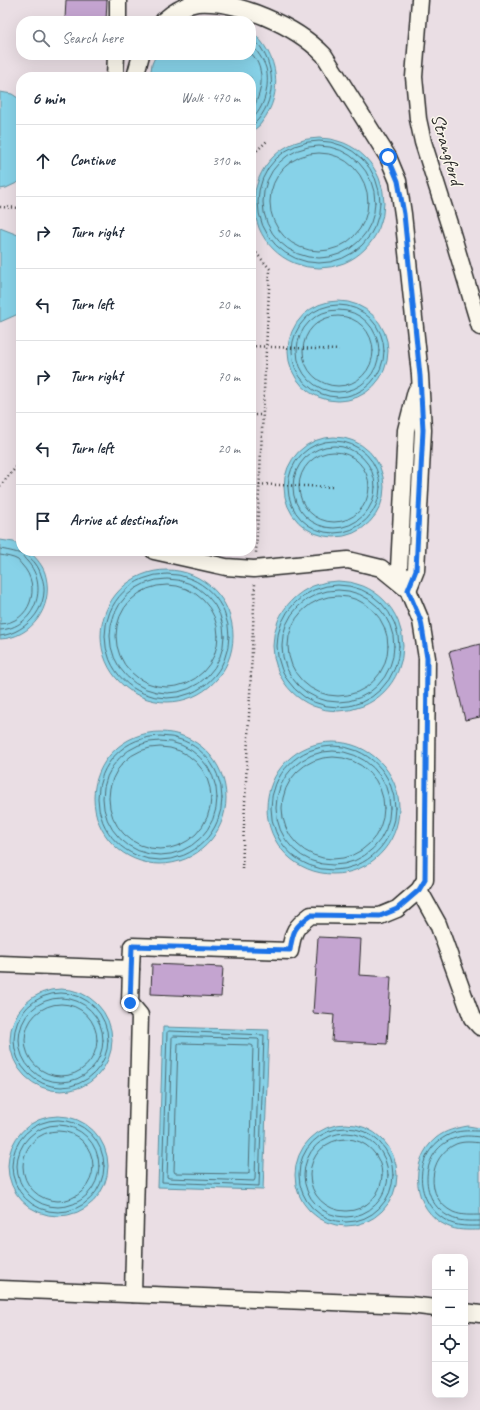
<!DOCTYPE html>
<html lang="en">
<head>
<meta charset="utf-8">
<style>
	:root { --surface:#fff; --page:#f2f2f3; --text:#1f2937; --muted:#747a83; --line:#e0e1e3 }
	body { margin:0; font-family:Caveat,sans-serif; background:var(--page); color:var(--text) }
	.controls { position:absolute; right:12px; bottom:12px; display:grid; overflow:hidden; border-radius:8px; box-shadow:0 4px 16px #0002 }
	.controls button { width:36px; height:36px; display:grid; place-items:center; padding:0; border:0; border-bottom:1px solid var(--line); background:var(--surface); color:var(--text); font:20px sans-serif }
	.stop { position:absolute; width:12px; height:12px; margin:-9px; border:3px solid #1a73e8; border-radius:50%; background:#fff }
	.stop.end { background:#1a73e8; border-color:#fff; box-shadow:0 1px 4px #0008 }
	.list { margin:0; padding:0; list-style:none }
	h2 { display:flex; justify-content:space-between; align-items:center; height:52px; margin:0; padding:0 16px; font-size:17px }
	h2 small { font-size:13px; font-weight:400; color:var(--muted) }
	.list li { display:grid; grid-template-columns:26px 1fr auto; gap:12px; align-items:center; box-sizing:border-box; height:72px; padding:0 16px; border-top:1px solid var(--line) }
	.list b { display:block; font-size:15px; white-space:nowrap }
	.list em { font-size:13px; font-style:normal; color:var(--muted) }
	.icon { flex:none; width:22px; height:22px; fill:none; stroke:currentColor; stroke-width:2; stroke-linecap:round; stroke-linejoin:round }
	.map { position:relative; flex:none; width:480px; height:1410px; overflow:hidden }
	.search { position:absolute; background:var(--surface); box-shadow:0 4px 16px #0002; left:16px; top:16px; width:240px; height:44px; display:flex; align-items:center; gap:10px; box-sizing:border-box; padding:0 14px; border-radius:16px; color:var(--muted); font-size:15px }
	.panel { position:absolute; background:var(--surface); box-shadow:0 4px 16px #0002; left:16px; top:72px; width:240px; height:484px; border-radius:16px }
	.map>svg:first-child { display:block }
</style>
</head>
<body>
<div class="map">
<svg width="480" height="1410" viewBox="0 0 480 1410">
	<rect width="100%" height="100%" fill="#eadee4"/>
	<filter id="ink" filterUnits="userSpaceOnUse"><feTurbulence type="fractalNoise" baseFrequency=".025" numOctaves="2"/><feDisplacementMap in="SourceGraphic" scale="8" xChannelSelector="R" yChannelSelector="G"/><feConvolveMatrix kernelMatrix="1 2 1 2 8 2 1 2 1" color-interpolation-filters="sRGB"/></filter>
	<g filter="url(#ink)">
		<g fill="#87d2e8" stroke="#628f9c">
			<path d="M251,31C279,54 284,93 262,122C260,126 255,129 251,132V77H150L152,64L156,55H251Z"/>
			<polygon points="0,92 12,94 21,100 21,181 6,188 0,189"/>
			<circle cx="319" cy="203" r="65"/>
			<polygon points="0,228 18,235 21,239 21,311 16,315 0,322"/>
			<circle cx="338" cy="351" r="50"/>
			<circle cx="334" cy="487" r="50"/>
			<path d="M0,540L14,542L21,546V551H29C36,558 44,566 46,577C53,607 32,638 0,639Z"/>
			<circle cx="167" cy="636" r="66"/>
			<circle cx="338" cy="646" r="65"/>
			<circle cx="160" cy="798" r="66"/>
			<circle cx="333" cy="808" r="66"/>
			<circle cx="61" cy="1040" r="51"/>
			<polygon points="163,1027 269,1030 263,1190 158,1187"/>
			<circle cx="58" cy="1166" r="50"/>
			<circle cx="346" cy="1175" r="51"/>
			<path d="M468,1126L480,1128V1230C468,1230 457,1231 447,1226C412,1210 408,1161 436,1138C446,1130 457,1128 468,1126Z"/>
		</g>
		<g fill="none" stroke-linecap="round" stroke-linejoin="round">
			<g stroke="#506e77" stroke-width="1">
				<path d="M251,36C255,41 260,45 263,51C277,76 274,107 251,127"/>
				<path d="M251,44C257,51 263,59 266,68C270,85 265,108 251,120"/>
				<path d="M251,53C267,70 262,94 251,112"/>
				<circle cx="319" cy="202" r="61"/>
				<circle cx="319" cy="202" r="56"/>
				<circle cx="319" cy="202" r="49"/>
				<circle cx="338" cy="351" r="46"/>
				<circle cx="338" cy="351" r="41"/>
				<circle cx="338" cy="351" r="35"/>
				<circle cx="334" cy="487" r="46"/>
				<circle cx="334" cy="487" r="41"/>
				<circle cx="334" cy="487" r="35"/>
				<path d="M0,549C6,550 16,552 21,554C23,555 25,560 27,561C50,586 35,628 0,630"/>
				<path d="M0,555C6,556 13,557 18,560C19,561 20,563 22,565C42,586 31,623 0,624"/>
				<circle cx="167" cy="636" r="62"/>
				<circle cx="167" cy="636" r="57"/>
				<circle cx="338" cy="646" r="61"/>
				<circle cx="167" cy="636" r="51"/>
				<circle cx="338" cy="646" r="56"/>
				<circle cx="338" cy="646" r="50"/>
				<path d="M0,636C28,633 53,603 41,575C40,571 38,567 35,563C32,559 27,557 27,551"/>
				<circle cx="160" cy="798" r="62"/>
				<circle cx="160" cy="798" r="57"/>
				<circle cx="333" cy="808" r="62"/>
				<circle cx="160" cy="798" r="51"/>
				<circle cx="333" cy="808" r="57"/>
				<circle cx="333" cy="808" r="51"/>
				<circle cx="61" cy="1040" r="47"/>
				<circle cx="61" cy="1040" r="42"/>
				<circle cx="61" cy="1040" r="36"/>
				<polygon points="169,1031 264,1035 259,1186 162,1182 167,1033"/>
				<polygon points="174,1036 258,1039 259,1040 255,1179 254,1181 169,1178 167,1177 172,1038"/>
				<polygon points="180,1043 251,1045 253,1046 249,1173 248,1174 175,1173 174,1171 178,1044"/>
				<circle cx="58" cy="1166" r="46"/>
				<circle cx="58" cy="1166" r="41"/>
				<circle cx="346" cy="1175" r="47"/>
				<circle cx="58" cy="1166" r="35"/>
				<path d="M480,1131C471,1131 462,1130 453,1133C413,1148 411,1201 447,1221C457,1227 469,1226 480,1226"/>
				<circle cx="346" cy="1175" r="42"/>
				<path d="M480,1137C471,1136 464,1135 456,1138C420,1148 417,1201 450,1217C459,1222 470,1221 480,1221"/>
				<circle cx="346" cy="1175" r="36"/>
				<path d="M480,1143C472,1142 464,1141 456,1144C428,1156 424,1198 453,1212C462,1216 471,1215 480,1215"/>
			</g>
		</g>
		<g fill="#c4a4d0" stroke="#2b2b2b">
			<polygon points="66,0 107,0 106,21 65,19"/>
			<polygon points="480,644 480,717 465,720 449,652"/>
			<polygon points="318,937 361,939 359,975 391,977 387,1044 332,1041 334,1015 313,1013"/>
			<polygon points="152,964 223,967 221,997 151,994"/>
		</g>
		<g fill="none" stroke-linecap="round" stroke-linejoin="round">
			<defs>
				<g id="minor">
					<polyline points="420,0 414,77 418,119 423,142 450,227 480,327"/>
					<polyline points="118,21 118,0"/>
					<path d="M163,21C173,12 184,5 197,3C238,0 296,26 324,55L388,157L398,181L403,214L420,375L423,430L416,570L408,590"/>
					<polyline points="115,77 116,55"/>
					<polyline points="135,77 141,55"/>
					<polyline points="407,588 399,569 406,430 416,391"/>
					<polyline points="419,890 438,924 472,1018 480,1027"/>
					<path d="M0,964L131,969L132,946L290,951C293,931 295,927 311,915L380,916L397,909L419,890L425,880L427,658L421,621L408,590L381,568L348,560L254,569L226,567L154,551"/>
					<polyline points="131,969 130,1003 140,1015 133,1294"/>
					<polyline points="0,1289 410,1305 435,1308"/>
					<polyline points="465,1312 480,1314"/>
				</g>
			</defs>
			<use href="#minor" stroke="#2b2b2b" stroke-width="19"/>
			<g stroke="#2b2b2b" stroke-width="2.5" stroke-dasharray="1 3" stroke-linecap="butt">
				<polyline points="251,156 268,140"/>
				<polyline points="0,207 21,208"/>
				<polyline points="251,247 270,269 256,553"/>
				<polyline points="251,346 339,350"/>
				<polyline points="251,415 263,415"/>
				<polyline points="251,484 334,487"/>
				<polyline points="0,486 18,465 21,465"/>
				<polyline points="242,869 255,584"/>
			</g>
			<use href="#minor" stroke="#fbf7ec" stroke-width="16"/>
		</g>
	</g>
	<g fill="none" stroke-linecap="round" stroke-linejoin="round" filter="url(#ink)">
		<path stroke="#1a73e8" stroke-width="5" d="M130,1003L132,946L290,950C293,931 294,927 311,915L380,916L397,909L419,890L425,880L427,658L421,621L408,590L416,570L423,430L420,376L404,214L398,181L388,157"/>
	</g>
	<g text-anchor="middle" stroke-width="3" stroke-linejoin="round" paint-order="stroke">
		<g font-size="19" fill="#2b2b2b" stroke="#fbf7ec">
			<text transform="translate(448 149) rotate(74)" y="7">Strangford</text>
		</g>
	</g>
</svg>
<div class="controls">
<button>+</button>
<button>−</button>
<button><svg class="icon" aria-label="locate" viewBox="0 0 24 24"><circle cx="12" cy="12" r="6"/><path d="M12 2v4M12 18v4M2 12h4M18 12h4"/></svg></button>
<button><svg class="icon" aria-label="layers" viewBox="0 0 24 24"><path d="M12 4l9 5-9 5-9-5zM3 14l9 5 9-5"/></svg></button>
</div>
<div class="stop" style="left:388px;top:157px"></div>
<div class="stop end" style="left:130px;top:1003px"></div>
<div class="search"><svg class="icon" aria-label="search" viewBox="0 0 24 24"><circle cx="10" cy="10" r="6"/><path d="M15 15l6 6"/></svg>Search here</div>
<section class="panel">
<h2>6 min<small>Walk · 470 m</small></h2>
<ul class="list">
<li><svg class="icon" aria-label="ahead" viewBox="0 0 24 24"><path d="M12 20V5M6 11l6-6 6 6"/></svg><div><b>Continue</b></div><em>310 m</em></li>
<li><svg class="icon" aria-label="right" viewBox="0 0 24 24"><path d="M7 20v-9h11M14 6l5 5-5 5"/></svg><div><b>Turn right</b></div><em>50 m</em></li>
<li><svg class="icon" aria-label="left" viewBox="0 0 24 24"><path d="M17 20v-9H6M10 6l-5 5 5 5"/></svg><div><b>Turn left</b></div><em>20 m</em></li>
<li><svg class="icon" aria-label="right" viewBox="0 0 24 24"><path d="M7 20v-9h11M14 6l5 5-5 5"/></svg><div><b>Turn right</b></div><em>70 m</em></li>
<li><svg class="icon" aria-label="left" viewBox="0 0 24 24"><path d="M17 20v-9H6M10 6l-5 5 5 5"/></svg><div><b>Turn left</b></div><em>20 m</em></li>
<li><svg class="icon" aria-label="arrive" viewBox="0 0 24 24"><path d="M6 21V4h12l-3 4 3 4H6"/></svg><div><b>Arrive at destination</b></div></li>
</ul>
</section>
</div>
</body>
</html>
